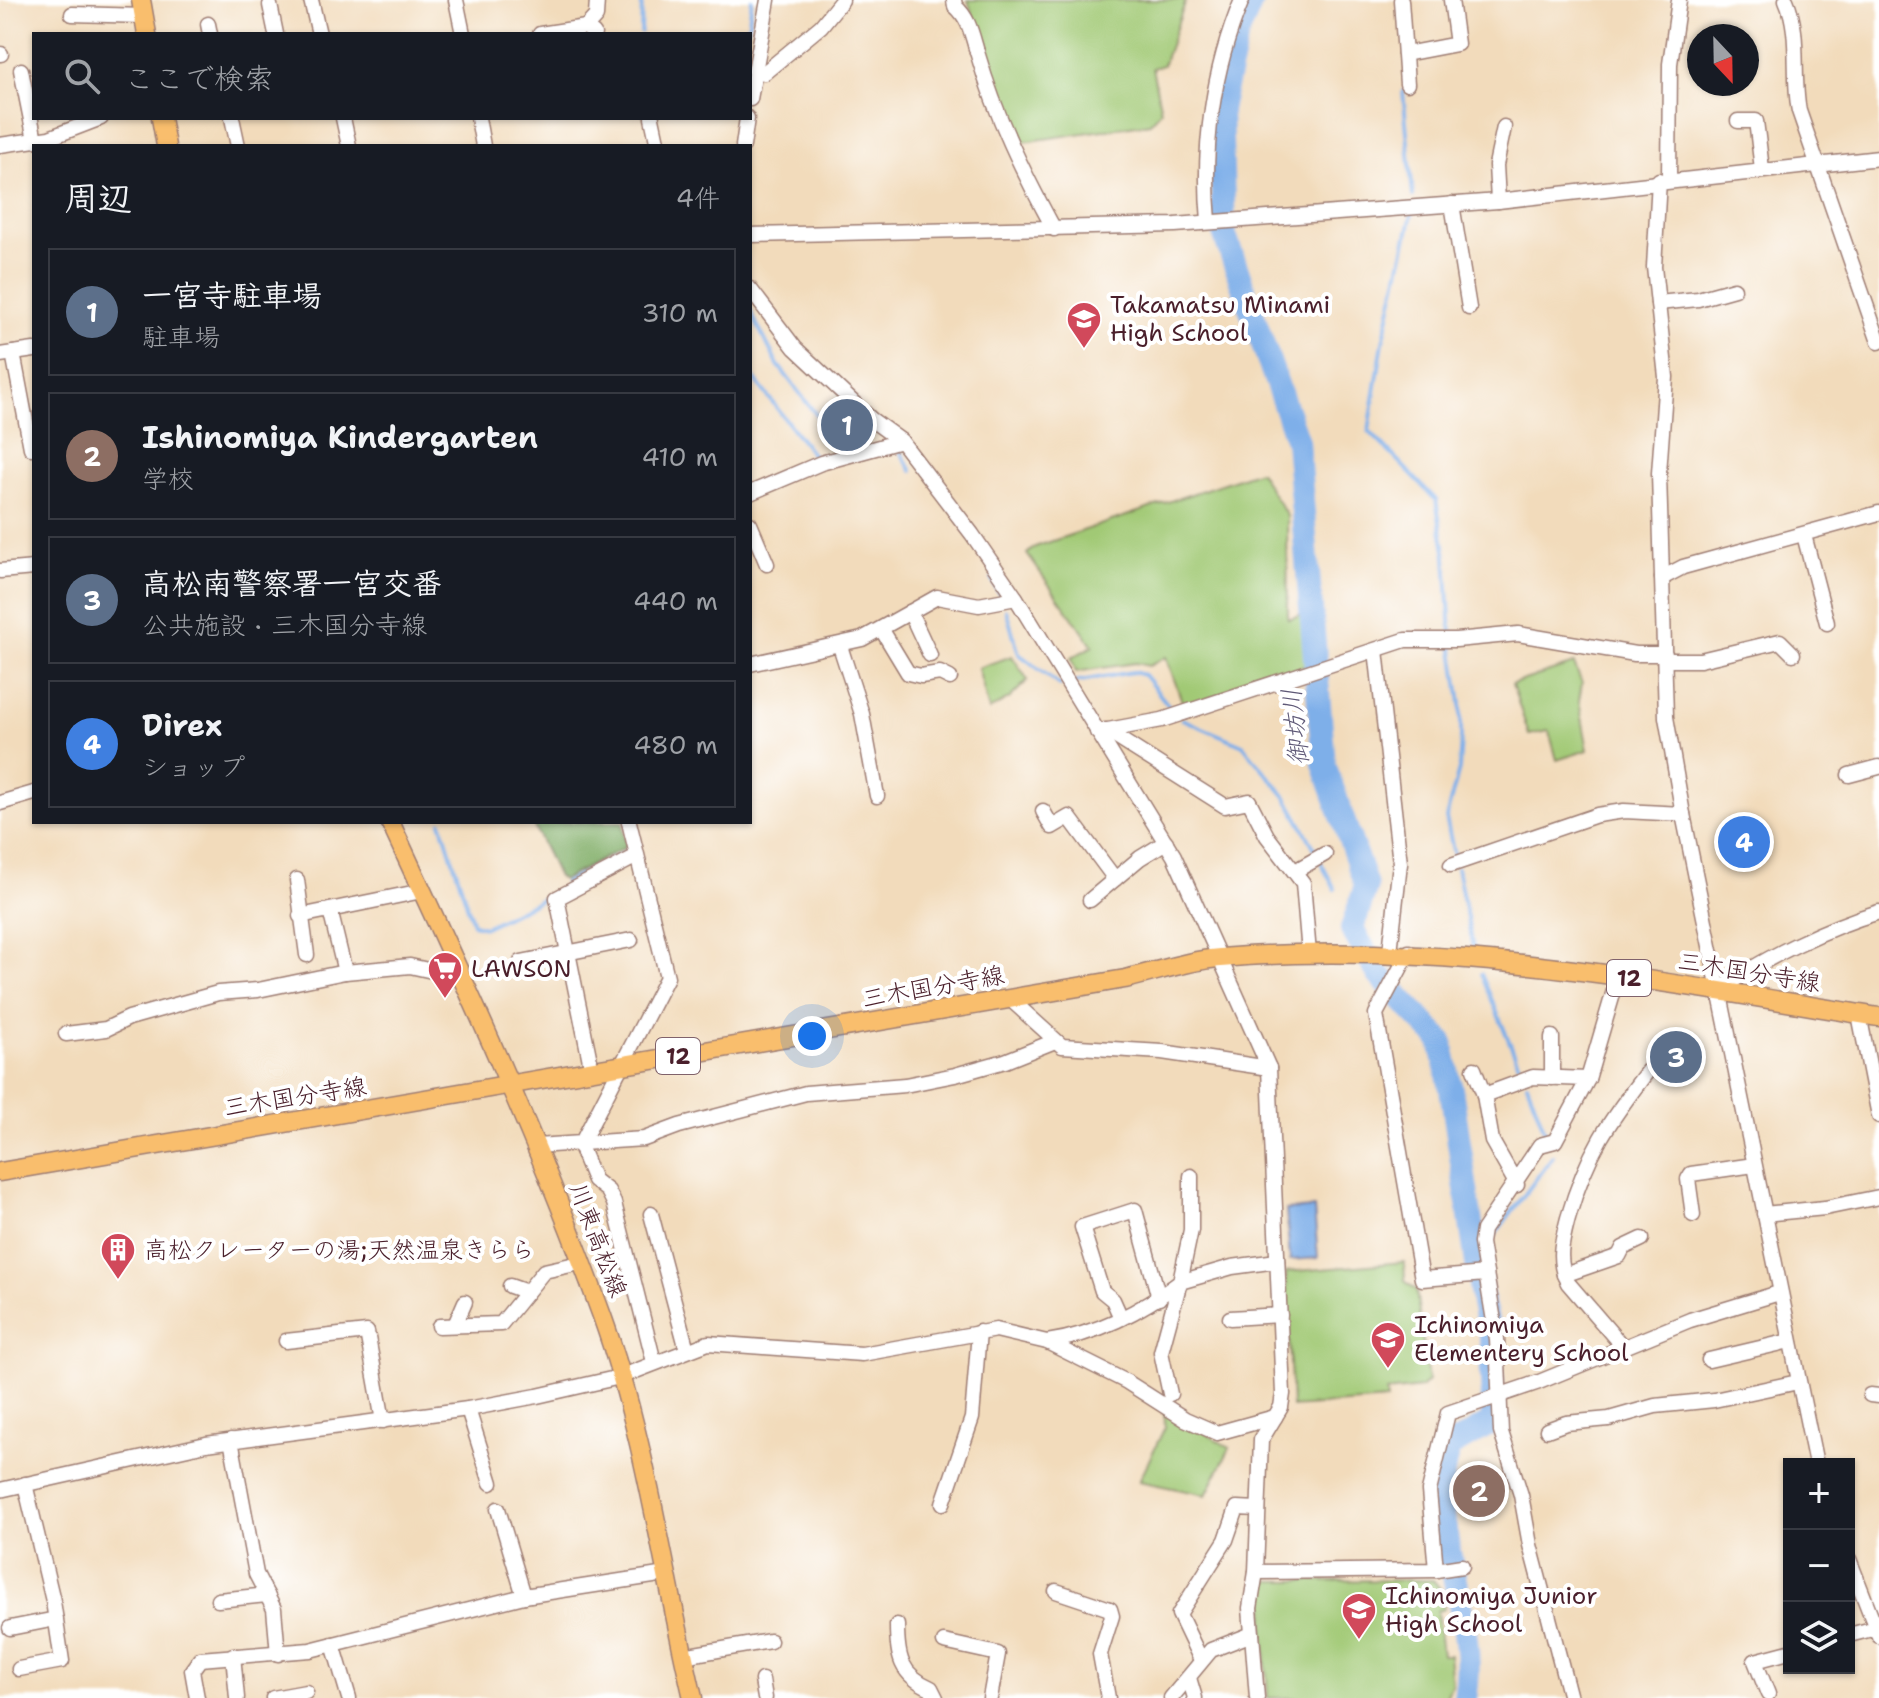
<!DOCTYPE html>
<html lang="ja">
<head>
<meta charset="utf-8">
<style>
	:root { --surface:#171b24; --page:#242831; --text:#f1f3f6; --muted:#9ea1a6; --line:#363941; --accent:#db2777 }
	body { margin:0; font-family:"Shantell Sans","Klee One",sans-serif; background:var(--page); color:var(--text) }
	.controls { position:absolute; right:24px; bottom:24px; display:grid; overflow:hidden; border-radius:0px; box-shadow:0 2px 6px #0004 }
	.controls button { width:72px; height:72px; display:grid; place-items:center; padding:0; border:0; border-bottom:2px solid var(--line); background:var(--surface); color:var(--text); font:40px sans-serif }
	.compass { position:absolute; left:1687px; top:24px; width:72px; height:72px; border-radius:50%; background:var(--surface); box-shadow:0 2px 6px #0004; rotate:158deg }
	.you { position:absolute; left:812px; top:1036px; width:28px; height:28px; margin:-20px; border:6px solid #fff; border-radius:50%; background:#1a73e8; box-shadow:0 0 0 12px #1a73e833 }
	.badge { display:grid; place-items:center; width:52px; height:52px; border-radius:50%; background:var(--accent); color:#fff; font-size:26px; font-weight:700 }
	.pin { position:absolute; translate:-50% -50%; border:4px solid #fff; box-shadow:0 2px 8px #0006 }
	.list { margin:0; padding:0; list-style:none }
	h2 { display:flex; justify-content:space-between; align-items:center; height:104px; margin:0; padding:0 32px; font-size:34px }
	h2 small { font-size:26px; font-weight:400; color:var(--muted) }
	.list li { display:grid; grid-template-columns:52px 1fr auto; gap:24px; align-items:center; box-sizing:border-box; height:128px; margin:0 16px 16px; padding:0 16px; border:2px solid var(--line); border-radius:0px }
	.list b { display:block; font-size:30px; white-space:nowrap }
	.list p { margin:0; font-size:26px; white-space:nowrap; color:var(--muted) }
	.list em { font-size:26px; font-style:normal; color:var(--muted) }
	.icon { flex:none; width:44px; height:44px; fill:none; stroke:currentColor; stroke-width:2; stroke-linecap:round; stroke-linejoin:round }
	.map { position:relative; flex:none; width:1879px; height:1698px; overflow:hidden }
	.search { position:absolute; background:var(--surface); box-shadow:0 2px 6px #0004; left:32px; top:32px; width:720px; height:88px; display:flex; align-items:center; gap:20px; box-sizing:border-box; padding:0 28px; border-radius:0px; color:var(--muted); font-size:30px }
	.panel { position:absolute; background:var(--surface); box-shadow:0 2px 6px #0004; left:32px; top:144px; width:720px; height:680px; border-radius:0px }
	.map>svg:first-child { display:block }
</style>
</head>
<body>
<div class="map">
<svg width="1879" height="1698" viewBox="0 0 1879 1698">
	<rect width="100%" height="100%" fill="#fff"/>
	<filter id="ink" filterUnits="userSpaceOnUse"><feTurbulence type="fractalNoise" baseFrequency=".0125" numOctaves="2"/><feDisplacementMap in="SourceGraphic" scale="16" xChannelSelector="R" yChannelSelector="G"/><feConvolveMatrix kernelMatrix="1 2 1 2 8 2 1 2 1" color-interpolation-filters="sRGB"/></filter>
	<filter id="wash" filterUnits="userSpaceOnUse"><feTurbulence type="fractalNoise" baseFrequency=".006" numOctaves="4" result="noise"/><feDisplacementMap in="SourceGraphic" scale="32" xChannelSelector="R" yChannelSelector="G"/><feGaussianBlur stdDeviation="1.8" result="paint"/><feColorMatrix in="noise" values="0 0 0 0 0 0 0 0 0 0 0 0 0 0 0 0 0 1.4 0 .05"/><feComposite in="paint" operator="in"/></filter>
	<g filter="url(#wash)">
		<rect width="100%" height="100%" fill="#f2dbbb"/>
		<g fill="#a1c974" stroke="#767450" stroke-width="2">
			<polygon points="968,0 1186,0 1163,65 1152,68 1161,111 1150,123 1017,143 996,91"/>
			<polygon points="1259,471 1287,516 1288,619 1303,614 1307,665 1184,707 1166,657 1149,666 1135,663 1076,672 1071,658 1093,646 1027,554 1035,547"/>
			<polygon points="1012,656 1028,680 1010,698 989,710 978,668"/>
			<polygon points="1574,664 1582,683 1579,701 1588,750 1557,760 1549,731 1529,735 1512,684"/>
			<polygon points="1404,1262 1405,1281 1416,1290 1428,1381 1421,1388 1386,1392 1387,1400 1292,1407 1286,1272"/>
			<polygon points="1164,1408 1230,1448 1206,1495 1139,1481 1165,1427"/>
			<polygon points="1433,1580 1442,1591 1444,1609 1437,1611 1442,1655 1449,1655 1452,1683 1446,1698 1268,1698 1264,1631 1267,1581"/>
		</g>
		<polygon fill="#80ad66" stroke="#656648" stroke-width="2" points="532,822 622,822 626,847 563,880 558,877"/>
		<polygon fill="#7eafe9" stroke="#64678a" stroke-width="2" points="1314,1208 1318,1258 1290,1260 1286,1210"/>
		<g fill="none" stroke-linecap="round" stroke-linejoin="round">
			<g stroke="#7eafe9" stroke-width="4">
				<polyline points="748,28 752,0"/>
				<polyline points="641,32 642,0"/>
				<polyline points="1403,91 1413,196"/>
				<polyline points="737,122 738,118"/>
				<polyline points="735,146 736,139"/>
				<polyline points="1412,214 1383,342 1369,431 1436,500 1446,557 1451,635"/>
				<polyline points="750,311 778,365 837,442"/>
				<polyline points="750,373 815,458 821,456"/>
				<polyline points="900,451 912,471"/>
				<polyline points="992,579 1000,595"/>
				<polyline points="1006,610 1019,654 1060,685"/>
				<polyline points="1452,644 1461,703 1461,737 1459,769 1446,818 1455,860"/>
				<polyline points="1074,682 1133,672 1144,675 1173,711"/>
				<polyline points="1182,719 1243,745 1286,797 1316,851"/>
				<polyline points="441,822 473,924 485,927 542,899"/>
				<polyline points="1320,861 1335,889"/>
				<polyline points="1457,868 1473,948"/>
				<polyline points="565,883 629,851 629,848"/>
				<polyline points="1481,974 1522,1072"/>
				<polyline points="1527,1083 1546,1134"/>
				<polyline points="1491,1240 1553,1156"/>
			</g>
			<path stroke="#7eafe9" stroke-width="24" d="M1252,0L1237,35L1220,109L1224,233L1297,441L1324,764L1366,886L1352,929L1379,975L1441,1041L1451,1089L1483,1304L1491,1338L1493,1422L1449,1447C1422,1524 1481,1617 1465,1698"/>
		</g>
	</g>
	<g filter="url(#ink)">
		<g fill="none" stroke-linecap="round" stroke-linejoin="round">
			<defs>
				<g id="minor">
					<polyline points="311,0 319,34"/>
					<polyline points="456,0 463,34"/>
					<path d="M954,0L955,6C970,19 972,36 978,55C996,117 1023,172 1054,229"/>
					<polyline points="1401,0 1407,84"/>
					<path d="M1786,0C1801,33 1792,76 1799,111L1879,342"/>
					<polyline points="270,5 276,34"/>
					<polyline points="72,14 144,16"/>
					<polyline points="208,24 210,34"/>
					<polyline points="586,27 596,16 597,0"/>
					<polyline points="540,34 586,27 594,34"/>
					<polyline points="0,54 1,54"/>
					<polyline points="1405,54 1457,44 1451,0"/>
					<polyline points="21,70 35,140"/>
					<polyline points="755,71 764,73 821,26 842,0"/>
					<polyline points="750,99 768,0"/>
					<polyline points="232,118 238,146"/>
					<polyline points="343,118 349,146"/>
					<polyline points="478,118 483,146"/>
					<polyline points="652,118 658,146"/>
					<polyline points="1738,121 1756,121 1762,169"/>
					<polyline points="0,145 49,138 101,118"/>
					<polyline points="743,146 747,118"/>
					<polyline points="1669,179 1670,64 1679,0"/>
					<polyline points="1659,180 1654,267 1666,377 1659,473 1666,717 1683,814 1816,1464"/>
					<polyline points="1498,201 1496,165 1504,127"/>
					<polyline points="1452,204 1469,308"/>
					<path d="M1209,221C1202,147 1213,69 1242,0"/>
					<polyline points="750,235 1175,225 1498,201 1879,158"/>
					<polyline points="750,289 795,348 872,420 901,441 972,534 1016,598 1174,856 1269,1068 1283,1394 1281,1407 1261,1440 1256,1572 1250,1608 1257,1698"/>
					<polyline points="1658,303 1698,299 1734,289"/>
					<polyline points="13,353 31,448"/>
					<polyline points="0,355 34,350"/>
					<polyline points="750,493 821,463 901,441"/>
					<polyline points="750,524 767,564"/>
					<polyline points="1804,535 1827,623"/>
					<polyline points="0,571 34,568"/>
					<polyline points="1662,578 1683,567 1879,513"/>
					<polyline points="910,612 930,655"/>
					<polyline points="882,630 908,673 921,676 940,673 950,678"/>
					<polyline points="840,646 862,714 877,796"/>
					<polyline points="1376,650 1400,863 1390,952"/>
					<polyline points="1665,660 1700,660 1780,641 1793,654"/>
					<polyline points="750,664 862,639 937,597 979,605 1016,598"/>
					<polyline points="1105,730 1225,806 1249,801 1267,836 1303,883 1309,954"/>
					<polyline points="1097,732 1162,720 1405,640 1456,640 1518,634 1635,654 1665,654"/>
					<polyline points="1849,775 1879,767"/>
					<polyline points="0,803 34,793"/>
					<polyline points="1043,811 1052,827 1069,817 1115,879"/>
					<polyline points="629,822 667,977 580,1146 594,1180 608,1191 614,1203 654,1362"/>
					<polyline points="1451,865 1597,815 1624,811 1683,814"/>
					<polyline points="1295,871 1325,854"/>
					<polyline points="297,880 307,955"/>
					<polyline points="1090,900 1140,858 1166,842"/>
					<polyline points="330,910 345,972"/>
					<polyline points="300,916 422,891"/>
					<polyline points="1409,952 1376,1014 1422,1279 1486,1274"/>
					<polyline points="521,962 631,940"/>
					<path d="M1719,991C1758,960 1831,926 1879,912"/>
					<polyline points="1009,998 1062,1046 1162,1052 1269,1068"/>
					<polyline points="1859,1014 1879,1116"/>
					<polyline points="66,1034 106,1029 129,1018 218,993 258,990 345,972 410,966 428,970 456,964"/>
					<polyline points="1552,1037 1552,1078"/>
					<polyline points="1474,1069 1484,1095 1492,1141 1517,1185"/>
					<polyline points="592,1071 557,898 635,857"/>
					<polyline points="1484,1095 1533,1077 1588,1079"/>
					<polyline points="536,1146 644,1139 679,1126 806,1093 905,1085 955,1075 1005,1061 1055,1041"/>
					<polyline points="651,1214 687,1350"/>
					<polyline points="1764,1214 1825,1208 1879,1197"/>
					<polyline points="1693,1215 1688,1179 1691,1174 1754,1165"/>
					<polyline points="1564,1275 1619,1256 1623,1248 1642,1239"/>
					<polyline points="510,1286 527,1292"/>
					<polyline points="1121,1318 1113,1300 1102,1291 1082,1227 1135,1210 1159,1298"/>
					<polyline points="1230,1318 1280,1315"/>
					<polyline points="455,1325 465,1302"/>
					<polyline points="439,1326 501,1324 544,1271 580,1263"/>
					<polyline points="286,1341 367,1332 383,1421"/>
					<path d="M1047,1342C1095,1335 1142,1311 1180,1282L1191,1230V1176"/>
					<path d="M1623,1347L1568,1283C1556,1261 1562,1241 1568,1218C1587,1152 1609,1121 1650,1068"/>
					<polyline points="1709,1360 1790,1341"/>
					<polyline points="1170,1394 1161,1352 1180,1282 1232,1267 1277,1261"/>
					<polyline points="1870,1395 1879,1396"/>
					<polyline points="468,1409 491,1483"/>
					<polyline points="1547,1430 1566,1423 1609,1419 1655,1406 1714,1400 1798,1382"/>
					<polyline points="231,1440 256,1574 274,1609 278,1654"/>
					<polyline points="0,1490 206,1444 468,1409 537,1396 620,1377 708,1343 862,1354 996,1330 1047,1342 1127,1382 1185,1419 1217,1433 1275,1417"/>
					<polyline points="943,1503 972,1418 979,1332"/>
					<polyline points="498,1509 524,1596"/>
					<polyline points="1849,1559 1879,1636"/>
					<polyline points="1436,1570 1462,1566"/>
					<polyline points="1256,1572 1436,1570 1429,1491 1448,1413 1539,1382 1690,1320 1779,1293"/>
					<polyline points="1056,1591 1110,1609 1112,1616 1100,1654 1108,1698"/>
					<polyline points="218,1600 267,1595"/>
					<path d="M897,1625C897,1656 900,1675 931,1688L936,1698"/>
					<polyline points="10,1628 56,1619"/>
					<polyline points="1849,1635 1876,1628"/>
					<polyline points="944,1642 998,1654 990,1698"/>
					<polyline points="333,1644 349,1698"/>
					<polyline points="233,1655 237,1698"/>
					<polyline points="683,1656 770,1641"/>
					<polyline points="1201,1660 1179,1614 1226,1540 1237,1508 1258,1509"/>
					<polyline points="19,1669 62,1661 53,1601 25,1484"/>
					<polyline points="1189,1678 1195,1698"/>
					<polyline points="762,1680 765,1698"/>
					<polyline points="1768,1694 1755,1661 1789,1652"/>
					<polyline points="197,1698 192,1670 200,1659 310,1650 524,1596 666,1574"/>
					<polyline points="273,1698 306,1692"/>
					<polyline points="1171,1698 1211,1650 1252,1634"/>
					<polyline points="1570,1698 1530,1545 1521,1495 1501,1432 1497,1339 1481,1243 1483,1230 1540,1145 1555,1141 1588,1079 1618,977"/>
				</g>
				<g id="major">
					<polyline points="141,0 147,34"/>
					<polyline points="161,118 166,146"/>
					<path d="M390,822C466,984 541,1147 602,1316C646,1439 663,1571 693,1698"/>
					<path d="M0,1172L1125,979C1156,972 1189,960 1220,958C1441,939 1661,982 1879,1017"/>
				</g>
			</defs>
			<use href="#minor" stroke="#9e7d73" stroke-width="17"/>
			<use href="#major" stroke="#9e7d73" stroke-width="21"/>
			<use href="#minor" stroke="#fff" stroke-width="14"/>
			<use href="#major" stroke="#f9be6d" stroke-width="18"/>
		</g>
	</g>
	<defs>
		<symbol id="school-pin" viewBox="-11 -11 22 30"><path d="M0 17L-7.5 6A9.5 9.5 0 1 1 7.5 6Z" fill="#d1495b" stroke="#fff"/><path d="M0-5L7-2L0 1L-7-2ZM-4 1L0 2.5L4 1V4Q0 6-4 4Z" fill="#fff"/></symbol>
		<symbol id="supermarket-pin" viewBox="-11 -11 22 30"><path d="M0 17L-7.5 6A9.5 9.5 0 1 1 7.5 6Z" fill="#d1495b" stroke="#fff"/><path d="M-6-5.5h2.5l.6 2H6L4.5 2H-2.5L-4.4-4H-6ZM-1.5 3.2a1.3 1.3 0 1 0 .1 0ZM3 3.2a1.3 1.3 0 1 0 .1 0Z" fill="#fff"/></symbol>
		<symbol id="building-pin" viewBox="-11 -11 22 30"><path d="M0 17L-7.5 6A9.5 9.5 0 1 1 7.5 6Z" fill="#d1495b" stroke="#fff"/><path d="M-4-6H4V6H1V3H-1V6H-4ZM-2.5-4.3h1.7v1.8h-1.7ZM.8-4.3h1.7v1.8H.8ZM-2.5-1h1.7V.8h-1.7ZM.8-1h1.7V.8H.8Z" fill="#fff"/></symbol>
	</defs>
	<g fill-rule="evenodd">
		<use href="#school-pin" x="1064" y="299" width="40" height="54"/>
		<use href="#supermarket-pin" x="425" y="949" width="40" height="54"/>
		<use href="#building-pin" x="98" y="1230" width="40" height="54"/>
		<use href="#school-pin" x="1368" y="1319" width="40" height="54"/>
		<use href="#school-pin" x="1339" y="1590" width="40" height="54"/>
	</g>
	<g text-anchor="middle" stroke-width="8" stroke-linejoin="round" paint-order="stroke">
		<g fill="#fff" stroke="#80626b" stroke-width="2">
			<rect x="1607" y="960" width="44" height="36" rx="6"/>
			<rect x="656" y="1038" width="44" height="36" rx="6"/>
		</g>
		<g font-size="22" font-weight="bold" fill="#4a1f2b">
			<text x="1629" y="986">12</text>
			<text x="678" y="1064">12</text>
		</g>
		<g font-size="24" fill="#4a1f2b" stroke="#fff" text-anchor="start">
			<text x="1110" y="313">Takamatsu Minami<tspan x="1110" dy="28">High School</tspan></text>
			<text x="471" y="977">LAWSON</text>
			<text x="144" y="1258">高松クレーターの湯;天然温泉きらら</text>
			<text x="1414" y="1333">Ichinomiya<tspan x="1414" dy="28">Elementery School</tspan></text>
			<text x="1385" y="1604">Ichinomiya Junior<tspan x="1385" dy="28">High School</tspan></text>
		</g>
		<g font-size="24" fill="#4a1f2b" stroke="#fff">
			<text transform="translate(1749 972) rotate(9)" y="8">三木国分寺線</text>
			<text transform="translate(933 987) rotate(-10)" y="8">三木国分寺線</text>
			<text transform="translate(295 1097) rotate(-9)" y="8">三木国分寺線</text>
			<text transform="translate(598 1240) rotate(69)" y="8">川東高松線</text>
		</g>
		<g font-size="26" font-style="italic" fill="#5f5977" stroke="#fff">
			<text transform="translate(1295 727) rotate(-96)" y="9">御坊川</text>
		</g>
	</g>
</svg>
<div class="controls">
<button>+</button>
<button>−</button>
<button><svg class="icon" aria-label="layers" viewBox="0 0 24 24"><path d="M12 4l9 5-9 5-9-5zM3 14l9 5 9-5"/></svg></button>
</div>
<svg class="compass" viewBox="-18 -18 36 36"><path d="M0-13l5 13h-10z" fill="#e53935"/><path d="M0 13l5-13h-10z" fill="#9ea1a6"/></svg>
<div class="you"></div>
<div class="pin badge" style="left:847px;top:425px;background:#5c6f8a">1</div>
<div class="pin badge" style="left:1479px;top:1491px;background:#8d6e63">2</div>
<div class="pin badge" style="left:1676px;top:1057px;background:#5c6f8a">3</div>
<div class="pin badge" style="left:1744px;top:842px;background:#3f7fe0">4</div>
<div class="search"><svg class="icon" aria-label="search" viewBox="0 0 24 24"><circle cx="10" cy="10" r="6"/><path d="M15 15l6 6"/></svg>ここで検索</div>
<section class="panel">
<h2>周辺<small>4件</small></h2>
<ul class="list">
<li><span class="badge" style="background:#5c6f8a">1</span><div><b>一宮寺駐車場</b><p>駐車場</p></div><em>310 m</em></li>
<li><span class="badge" style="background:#8d6e63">2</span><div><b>Ishinomiya Kindergarten</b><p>学校</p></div><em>410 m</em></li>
<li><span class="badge" style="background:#5c6f8a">3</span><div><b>高松南警察署一宮交番</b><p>公共施設 · 三木国分寺線</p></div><em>440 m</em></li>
<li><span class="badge" style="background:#3f7fe0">4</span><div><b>Direx</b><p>ショップ</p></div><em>480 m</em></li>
</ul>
</section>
</div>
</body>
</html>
